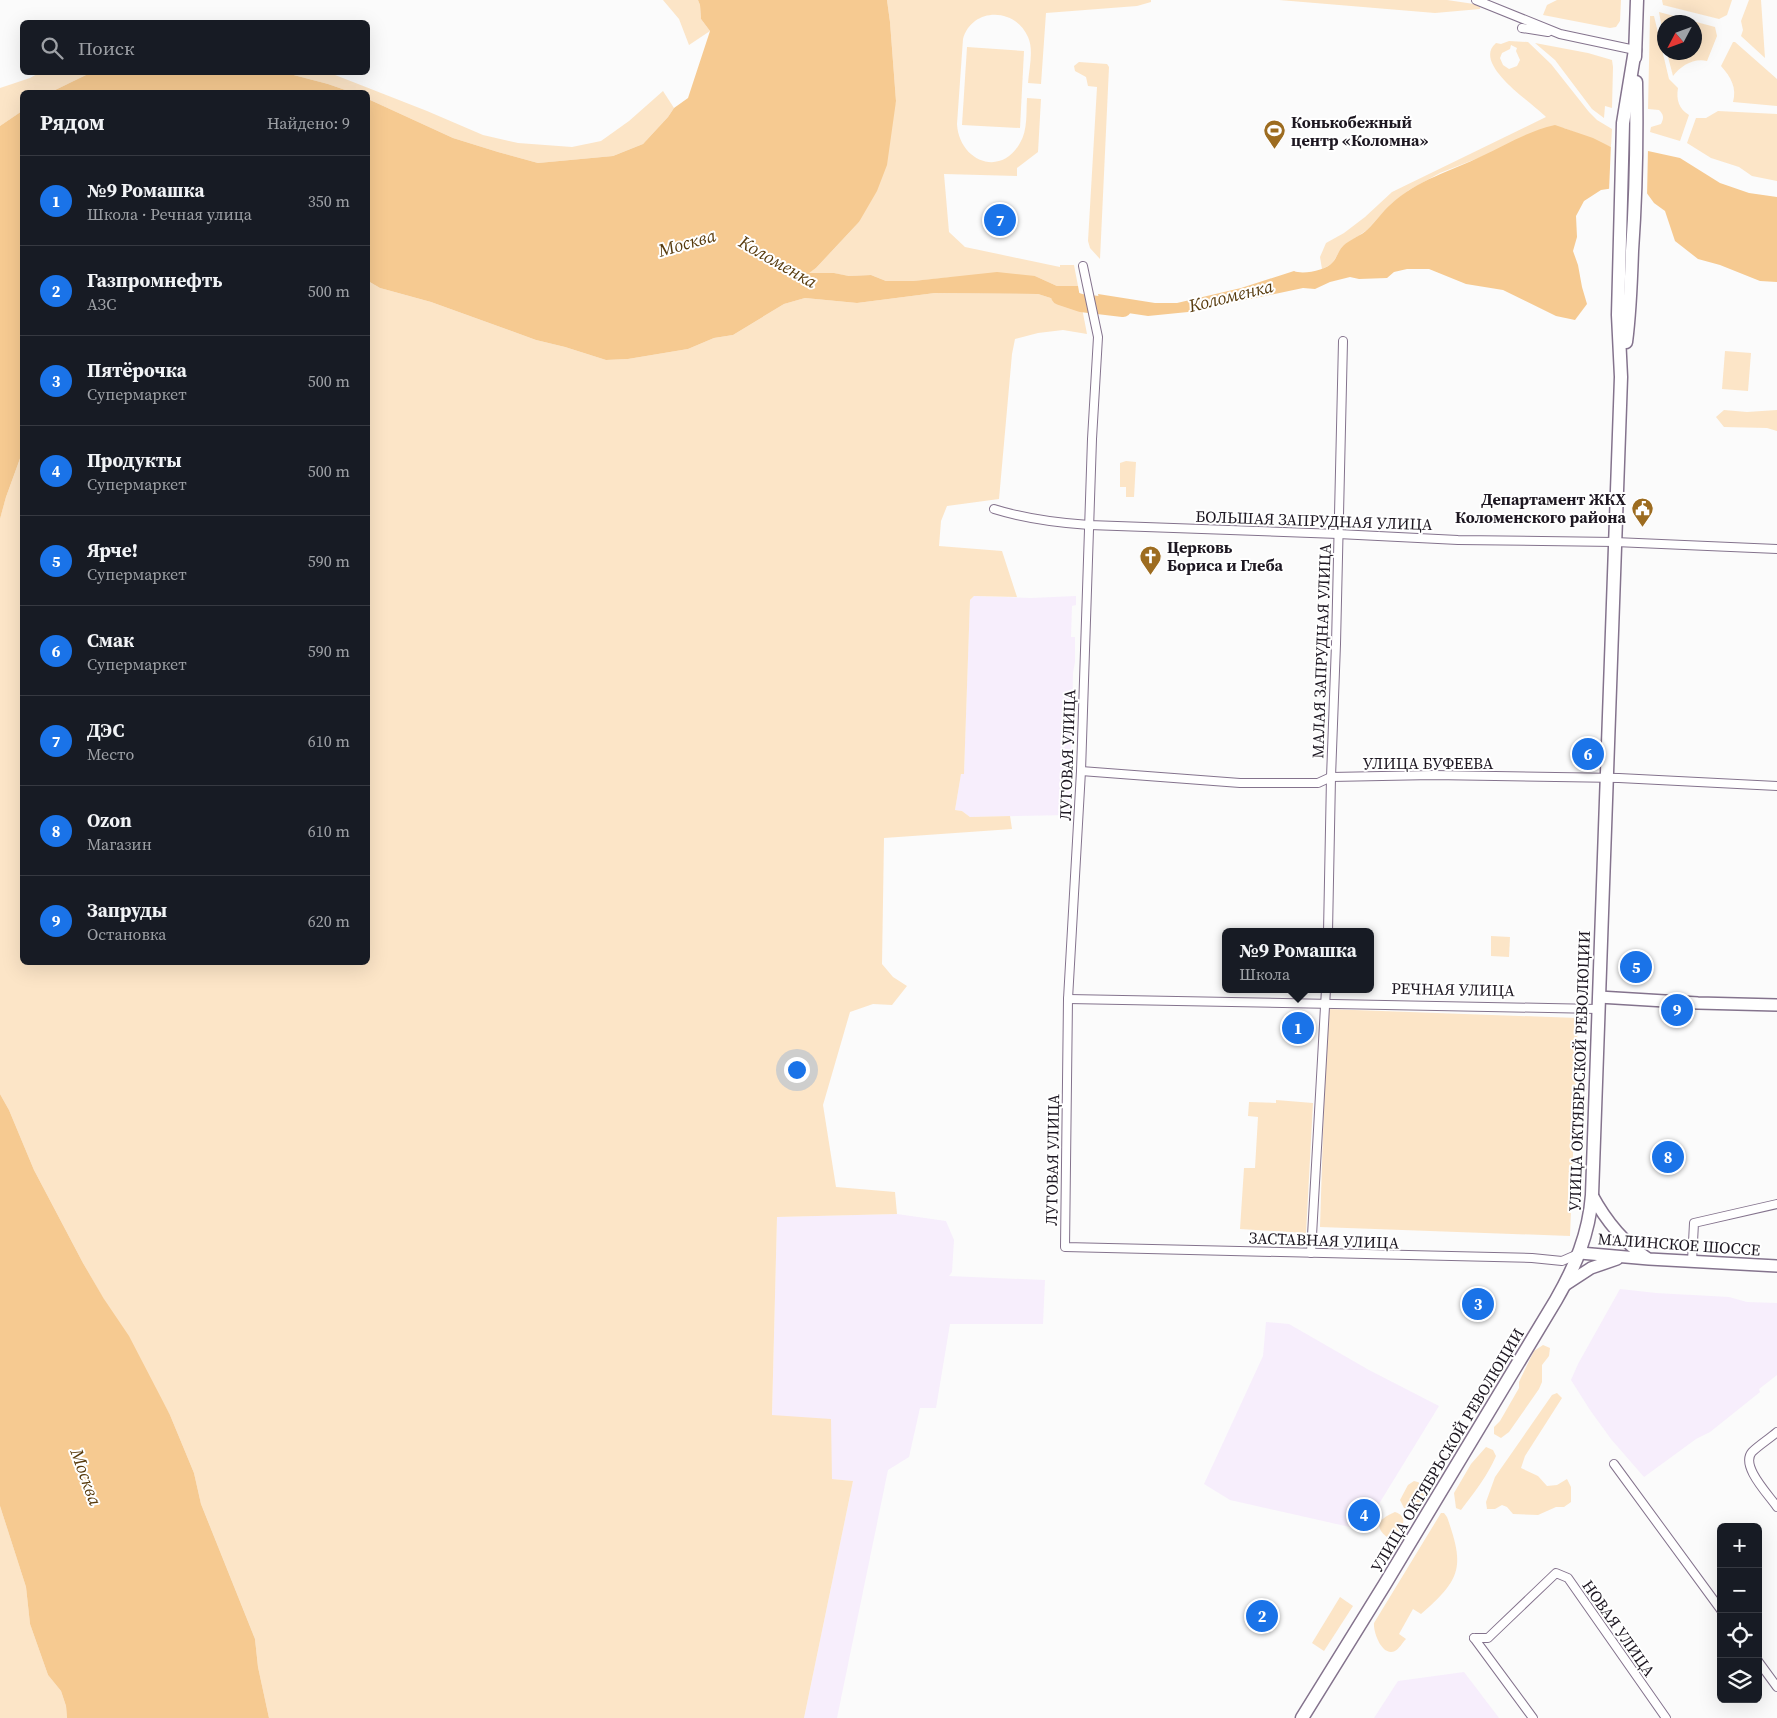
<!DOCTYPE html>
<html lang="ru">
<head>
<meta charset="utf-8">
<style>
	:root { --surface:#171b24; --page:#242831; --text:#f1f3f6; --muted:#9ea1a6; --line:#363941; --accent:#1a73e8 }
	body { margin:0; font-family:"Source Serif 4",serif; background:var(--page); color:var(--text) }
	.controls { position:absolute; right:15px; bottom:15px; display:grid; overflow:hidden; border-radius:8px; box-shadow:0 5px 20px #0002 }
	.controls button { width:45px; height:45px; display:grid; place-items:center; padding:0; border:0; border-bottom:1px solid var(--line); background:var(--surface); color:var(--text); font:25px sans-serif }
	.compass { position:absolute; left:1657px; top:15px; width:45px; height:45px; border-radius:50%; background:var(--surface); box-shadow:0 5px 20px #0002; rotate:229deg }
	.you { position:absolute; left:796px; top:1069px; width:18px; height:18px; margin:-12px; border:4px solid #fff; border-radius:50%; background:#1a73e8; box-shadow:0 0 0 8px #1a73e833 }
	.badge { display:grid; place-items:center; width:32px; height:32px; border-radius:50%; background:var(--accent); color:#fff; font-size:16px; font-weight:700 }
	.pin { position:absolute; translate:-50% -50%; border:2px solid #fff; box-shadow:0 1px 5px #0006 }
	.popup { position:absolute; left:1222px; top:928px; width:152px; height:65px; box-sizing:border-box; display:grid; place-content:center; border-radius:8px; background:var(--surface); filter:drop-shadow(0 1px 4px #0005); font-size:16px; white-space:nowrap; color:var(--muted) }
	.popup b { font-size:19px; color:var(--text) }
	.popup::after { content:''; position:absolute; left:50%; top:100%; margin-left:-10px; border:10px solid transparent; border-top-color:var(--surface) }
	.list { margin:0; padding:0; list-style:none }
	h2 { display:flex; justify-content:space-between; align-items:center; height:65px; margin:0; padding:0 20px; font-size:21px }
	h2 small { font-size:16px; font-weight:400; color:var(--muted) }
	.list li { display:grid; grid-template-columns:32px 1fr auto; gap:15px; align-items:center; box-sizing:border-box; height:90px; padding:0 20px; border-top:1px solid var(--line) }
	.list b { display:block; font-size:19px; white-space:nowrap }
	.list p { margin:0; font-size:16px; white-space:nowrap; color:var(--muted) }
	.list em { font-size:16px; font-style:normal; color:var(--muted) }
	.icon { flex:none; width:28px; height:28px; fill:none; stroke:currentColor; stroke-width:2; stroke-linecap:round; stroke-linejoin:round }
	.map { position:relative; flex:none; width:1777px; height:1718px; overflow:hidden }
	.search { position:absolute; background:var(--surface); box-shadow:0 5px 20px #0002; left:20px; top:20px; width:350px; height:55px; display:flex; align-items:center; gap:12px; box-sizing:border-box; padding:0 18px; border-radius:8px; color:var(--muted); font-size:19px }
	.panel { position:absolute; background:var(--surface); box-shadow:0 5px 20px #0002; left:20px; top:90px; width:350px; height:875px; border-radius:8px }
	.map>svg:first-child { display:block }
</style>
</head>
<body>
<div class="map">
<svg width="1777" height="1718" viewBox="0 0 1777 1718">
	<rect width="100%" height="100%" fill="#fbfbfb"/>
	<g fill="#f7eefc">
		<polygon points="974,596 1031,598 1076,596 1076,605 1072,606 1071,637 1075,637 1075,662 1073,673 1070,815 970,817 962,811 955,810 961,773 964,773 970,600"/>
		<polygon points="897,1214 946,1221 954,1240 952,1272 949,1276 1045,1280 1043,1324 950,1324 936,1408 920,1408 909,1457 888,1470 837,1718 804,1718 853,1481 832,1479 772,1416 777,1217"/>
		<polygon points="1620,1289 1656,1293 1729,1297 1747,1302 1777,1303 1777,1375 1759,1389 1760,1392 1710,1432 1696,1439 1644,1477 1611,1439 1590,1410 1571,1380 1578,1364"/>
		<polygon points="1266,1322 1289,1324 1369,1370 1439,1406 1363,1530 1230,1500 1204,1484 1263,1356"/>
		<polygon points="1464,1672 1499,1718 1374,1718 1398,1681"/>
	</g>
	<g fill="#fce5c7" fill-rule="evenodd">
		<polygon points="663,0 698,0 700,5 701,19 710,31 689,45 679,19"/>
		<path d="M887,0H1151V2L1137,6L1046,13L1041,84L1028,83C1029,69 1034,50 1028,37C1015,7 972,7 963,39L957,124C959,161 1001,178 1020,143C1028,130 1026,112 1027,98L1041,99L1038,152L1017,168V176L944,174L949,232L965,247L1060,267V265H1074L1078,286H1057L1035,276L954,277L913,281H886L871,275L849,276L833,273H808L816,268L859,222L896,101L890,22Z"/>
		<polygon points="1279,0 1447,0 1474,4 1480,7 1480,9 1435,13"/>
		<polygon points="1557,0 1621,0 1620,21 1616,27 1610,28 1543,15 1547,5"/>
		<polygon points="1662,0 1732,0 1727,15 1719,19 1663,5"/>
		<polygon points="1749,0 1761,0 1765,58 1741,36 1743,30 1741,21"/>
		<path d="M1659,12L1715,27L1717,36L1707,61C1693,58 1681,66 1673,76L1667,53L1694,52V22H1664V39Z"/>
		<path d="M1650,16H1654L1669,79L1678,88C1676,100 1679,109 1689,115L1680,141L1650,132L1651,127L1661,124C1664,118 1664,115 1659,110L1648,109Z"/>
		<path d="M1509,41L1528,42L1551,64L1589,112L1597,120L1612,129L1611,147L1564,128L1481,157L1440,173L1409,190L1391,204L1367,230L1342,247L1332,264L1322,269L1320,257L1326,243L1344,233L1365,217L1392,192L1546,117C1533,103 1471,64 1496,43L1501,44ZM1511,45L1517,48L1516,51L1520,60L1517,66L1509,69L1503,65L1500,58L1502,53L1510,49Z"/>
		<path d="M1733,42H1735L1777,79V106L1733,102C1737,88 1731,77 1721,66Z"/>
		<polygon points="1535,43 1588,53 1612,60 1613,67 1612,108 1605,106 1604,118 1592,109 1555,60"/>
		<polygon points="967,47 1024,51 1020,128 962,125"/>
		<polygon points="1079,62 1107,64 1109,67 1100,259 1090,248 1088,241 1097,87 1088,86 1086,77 1075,71 1074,66"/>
		<polygon points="39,73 102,73 86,75 51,92 22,92 22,111 0,126 0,88 30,78"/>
		<polygon points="286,73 330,73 427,111 483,135 518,143 572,147 601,141 629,121 663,91 674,108 668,117 643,144 613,156 538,163 498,152 453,138 368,99 368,92 351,92 328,84"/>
		<polygon points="1718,111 1777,114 1777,181 1752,176 1739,167 1711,158 1687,143 1696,118 1706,118"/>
		<polygon points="368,281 380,288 431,302 536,340 565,347 606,360 628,359 688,349 714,338 733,335 784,304 805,298 857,303 935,293 1038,294 1082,308 1087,334 1063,330 1038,333 1015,339 1012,354 999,499 947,506 941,521 939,546 1002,551 1017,597 974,596 970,600 964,774 961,774 955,810 962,811 970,817 1010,816 1012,829 884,838 882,964 893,977 907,986 892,1005 873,1004 850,1012 823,1105 836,1187 895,1192 897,1214 777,1217 772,1415 831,1419 832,1479 853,1481 804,1718 269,1718 258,1667 255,1639 201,1504 194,1473 170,1415 83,1263 34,1170 9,1110 0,1094 0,519 6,497 22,453 22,962 368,962"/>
		<polygon points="1725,351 1751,353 1748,391 1722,389"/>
		<polygon points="1724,410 1747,412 1777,410 1777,431 1767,428 1724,427 1716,417"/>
		<polygon points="1126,461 1136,462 1134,497 1126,497 1126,487 1120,487 1120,463"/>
		<polygon points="1491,936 1510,937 1509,957 1491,956"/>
		<polygon points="1327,1009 1578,1018 1570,1236 1320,1227"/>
		<polygon points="1276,1100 1313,1103 1306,1233 1240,1229 1244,1168 1255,1168 1258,1117 1248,1116 1249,1102 1276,1103"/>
		<polygon points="1543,1345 1550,1348 1549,1356 1542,1365 1542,1382 1539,1389 1509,1432 1501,1438 1494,1434 1494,1427 1500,1421 1519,1388 1519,1382 1528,1363 1534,1351"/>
		<polygon points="1557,1393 1562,1398 1525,1456 1521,1468 1538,1476 1547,1486 1557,1485 1567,1479 1571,1487 1571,1502 1564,1507 1556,1507 1538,1515 1513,1514 1507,1507 1502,1505 1495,1509 1487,1509 1486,1502 1495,1477 1552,1395"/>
		<path d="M1486,1447L1493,1450L1496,1456C1488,1475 1474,1493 1461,1510L1456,1508L1454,1493L1471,1464Z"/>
		<path d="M1414,1481C1437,1486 1422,1511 1404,1508L1400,1500L1408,1485Z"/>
		<polygon points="0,1506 26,1587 30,1624 48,1675 61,1691 66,1706 67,1718 0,1718"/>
		<path d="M1395,1512C1410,1517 1402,1530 1393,1537H1387C1372,1525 1381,1518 1395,1512Z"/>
		<path d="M1441,1513H1444L1447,1517C1465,1567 1461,1579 1421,1614L1413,1609L1399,1634L1406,1639C1403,1642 1399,1649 1395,1651C1382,1657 1373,1632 1374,1623Z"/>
		<polygon points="1340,1597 1353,1606 1324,1651 1312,1643"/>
	</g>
	<g fill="#f6ca91">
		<polygon points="698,0 887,0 890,22 896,101 887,165 877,191 859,222 816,268 809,273 834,273 849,276 871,275 886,281 913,281 997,272 1035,276 1057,286 1078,286 1082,308 1038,294 935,293 857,303 805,298 784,304 733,335 714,338 688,349 628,359 606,360 565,347 536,340 431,302 380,288 368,281 368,99 453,138 498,152 538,163 613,156 643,144 668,117 674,108 688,98 710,31 701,19 700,5"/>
		<polygon points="102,73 286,73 328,84 351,92 51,92 86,75"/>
		<polygon points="22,111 22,453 6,497 0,519 0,126"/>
		<path d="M1555,125L1593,138L1611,147L1648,151L1680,158L1720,183L1749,193L1777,197V282L1760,281L1720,265L1698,259L1675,241L1665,211L1654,203L1646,192L1614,188L1601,190L1584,201L1576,216L1577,237L1573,251L1578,265L1582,287L1587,304L1575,320L1556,316L1503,290L1466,284L1429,269H1407L1394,272L1387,278L1359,279L1350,277L1330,282L1315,289L1303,288L1188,312L1148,316L1101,309L1098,294L1155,303H1177L1241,288L1294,271C1303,275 1327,270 1333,262C1337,257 1339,250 1343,246C1350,239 1361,236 1368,229C1376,221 1383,211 1391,204C1417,180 1451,171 1482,156C1506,145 1528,131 1555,125Z"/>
		<polygon points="0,1094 9,1110 34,1170 83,1263 104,1299 129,1336 170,1415 194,1473 201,1504 255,1639 258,1667 269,1718 67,1718 66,1706 61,1691 48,1675 30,1624 26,1587 0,1506"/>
	</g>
	<polygon fill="#fbfbfb" points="1611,144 1648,148 1647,197 1645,194 1609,191"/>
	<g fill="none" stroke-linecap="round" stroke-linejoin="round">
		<polyline stroke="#f6ca91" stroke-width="18" points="1060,296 1081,303 1123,308"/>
		<defs>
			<g id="street">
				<polyline points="1476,0 1560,34 1635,50"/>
				<polyline points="1522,28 1548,32"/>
				<polyline points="1083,266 1098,337 1092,439 1081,771 1068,999 1065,1247 1532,1258 1562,1261 1578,1254"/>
				<path d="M994,509C1026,519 1056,523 1089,525L1338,534L1458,540L1615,542L1777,549"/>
				<polyline points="1081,771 1240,783 1318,783 1331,777 1433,775 1619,778 1777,786"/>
				<polyline points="1328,932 1331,777 1336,644 1343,341"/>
				<polyline points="1068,999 1598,1009"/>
				<polyline points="1311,1253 1326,989"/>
				<polyline points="1692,1261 1694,1223 1777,1204"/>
				<path d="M1777,1432C1769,1439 1759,1445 1752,1452C1740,1466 1769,1495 1777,1507"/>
				<polyline points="1614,1464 1721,1610"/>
				<polyline points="1474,1638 1488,1638 1556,1573 1568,1578 1666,1718"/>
				<polyline points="1474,1638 1533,1718"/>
				<polyline points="1758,1661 1777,1687"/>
			</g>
			<g id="secondary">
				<polyline points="1599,997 1698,1003 1777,1005"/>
				<path d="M1592,1195C1606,1221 1623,1242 1647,1258"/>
				<polyline points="1580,1253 1649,1259 1777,1266"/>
				<polyline points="1565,1285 1591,1268 1617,1259"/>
			</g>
			<g id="primary">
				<polyline points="1635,57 1637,0"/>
				<path d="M1626,342C1630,312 1631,281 1632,251C1636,195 1637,138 1636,82"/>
				<path d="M1302,1718L1385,1584L1556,1300C1575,1267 1589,1234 1592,1195L1620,406L1621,377L1618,315L1623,123L1635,50"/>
			</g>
		</defs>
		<use href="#street" stroke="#84738d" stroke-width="10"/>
		<use href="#secondary" stroke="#84738d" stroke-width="14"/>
		<use href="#primary" stroke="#84738d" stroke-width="15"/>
		<use href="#street" stroke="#fff" stroke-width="8"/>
		<use href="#secondary" stroke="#fff" stroke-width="11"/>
		<use href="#primary" stroke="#fff" stroke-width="12"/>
	</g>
	<defs>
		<symbol id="stadium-pin" viewBox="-11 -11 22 30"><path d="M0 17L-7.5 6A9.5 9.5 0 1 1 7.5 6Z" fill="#9d6c20" stroke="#fff"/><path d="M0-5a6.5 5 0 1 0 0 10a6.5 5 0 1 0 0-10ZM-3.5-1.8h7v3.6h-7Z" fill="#fff"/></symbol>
		<symbol id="civic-pin" viewBox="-11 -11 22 30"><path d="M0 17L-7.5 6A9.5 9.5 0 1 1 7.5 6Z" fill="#9d6c20" stroke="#fff"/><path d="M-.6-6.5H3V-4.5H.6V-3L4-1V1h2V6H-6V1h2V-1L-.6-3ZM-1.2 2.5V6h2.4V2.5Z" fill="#fff"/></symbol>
		<symbol id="church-pin" viewBox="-11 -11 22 30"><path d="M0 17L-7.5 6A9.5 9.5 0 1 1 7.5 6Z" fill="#9d6c20" stroke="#fff"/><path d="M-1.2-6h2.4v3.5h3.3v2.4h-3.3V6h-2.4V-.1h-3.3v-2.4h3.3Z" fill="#fff"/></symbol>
	</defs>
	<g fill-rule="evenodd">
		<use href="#stadium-pin" x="1262" y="118" width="25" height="34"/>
		<use href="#civic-pin" x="1630" y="496" width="25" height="34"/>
		<use href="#church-pin" x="1138" y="544" width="25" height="34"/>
	</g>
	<g text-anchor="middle" stroke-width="4" stroke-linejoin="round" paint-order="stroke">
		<g font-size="16" font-weight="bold" fill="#1d1721" stroke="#fff" text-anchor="start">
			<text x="1291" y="128">Конькобежный<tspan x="1291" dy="18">центр «Коломна»</tspan></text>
			<text x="1626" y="505" text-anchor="end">Департамент ЖКХ<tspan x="1626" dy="18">Коломенского района</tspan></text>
			<text x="1167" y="553">Церковь<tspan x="1167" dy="18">Бориса и Глеба</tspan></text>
		</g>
		<g font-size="16" fill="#1d1721" stroke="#fff">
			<text transform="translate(1314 520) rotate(2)" y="6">БОЛЬШАЯ ЗАПРУДНАЯ УЛИЦА</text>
			<text transform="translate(1321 651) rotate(-88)" y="6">МАЛАЯ ЗАПРУДНАЯ УЛИЦА</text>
			<text transform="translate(1067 755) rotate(-88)" y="6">ЛУГОВАЯ УЛИЦА</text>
			<text x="1428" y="769">УЛИЦА БУФЕЕВА</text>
			<text transform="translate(1453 989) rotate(1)" y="6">РЕЧНАЯ УЛИЦА</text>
			<text transform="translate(1579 1071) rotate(-88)" y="6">УЛИЦА ОКТЯБРЬСКОЙ РЕВОЛЮЦИИ</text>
			<text transform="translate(1052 1160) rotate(-89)" y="6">ЛУГОВАЯ УЛИЦА</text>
			<text transform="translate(1324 1240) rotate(2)" y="6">ЗАСТАВНАЯ УЛИЦА</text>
			<text transform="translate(1679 1244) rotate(4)" y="6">МАЛИНСКОЕ ШОССЕ</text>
			<text transform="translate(1447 1450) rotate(-59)" y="6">УЛИЦА ОКТЯБРЬСКОЙ РЕВОЛЮЦИИ</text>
			<text transform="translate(1619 1628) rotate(55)" y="6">НОВАЯ УЛИЦА</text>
		</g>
		<g font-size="18" font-style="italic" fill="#573a0c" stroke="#fff">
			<text transform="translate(687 243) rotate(-16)" y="6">Москва</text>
			<text transform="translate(778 262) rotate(30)" y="6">Коломенка</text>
			<text transform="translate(1231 296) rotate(-14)" y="6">Коломенка</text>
			<text transform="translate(86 1477) rotate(70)" y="6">Москва</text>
		</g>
	</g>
</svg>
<div class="controls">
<button>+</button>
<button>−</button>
<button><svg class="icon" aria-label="locate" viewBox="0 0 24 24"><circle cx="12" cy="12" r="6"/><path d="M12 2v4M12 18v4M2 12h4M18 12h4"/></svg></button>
<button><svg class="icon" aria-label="layers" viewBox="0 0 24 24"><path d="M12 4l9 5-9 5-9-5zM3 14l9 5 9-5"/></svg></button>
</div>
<svg class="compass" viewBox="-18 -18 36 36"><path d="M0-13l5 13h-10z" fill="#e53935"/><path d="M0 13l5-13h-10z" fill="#9ea1a6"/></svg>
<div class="you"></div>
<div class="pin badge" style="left:1298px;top:1028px">1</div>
<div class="popup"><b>№9 Ромашка</b>Школа</div>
<div class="pin badge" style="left:1262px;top:1616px">2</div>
<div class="pin badge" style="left:1478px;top:1304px">3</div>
<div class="pin badge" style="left:1364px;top:1515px">4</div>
<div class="pin badge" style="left:1636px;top:967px">5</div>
<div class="pin badge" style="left:1588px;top:754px">6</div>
<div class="pin badge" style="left:1000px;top:220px">7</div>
<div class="pin badge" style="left:1668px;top:1157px">8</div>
<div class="pin badge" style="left:1677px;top:1010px">9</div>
<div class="search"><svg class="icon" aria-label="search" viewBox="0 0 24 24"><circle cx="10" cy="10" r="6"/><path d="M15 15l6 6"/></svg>Поиск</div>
<section class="panel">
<h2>Рядом<small>Найдено: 9</small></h2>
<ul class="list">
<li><span class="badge">1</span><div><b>№9 Ромашка</b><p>Школа · Речная улица</p></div><em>350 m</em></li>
<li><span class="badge">2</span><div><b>Газпромнефть</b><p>АЗС</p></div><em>500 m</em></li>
<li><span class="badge">3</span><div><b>Пятёрочка</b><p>Супермаркет</p></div><em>500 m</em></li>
<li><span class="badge">4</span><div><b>Продукты</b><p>Супермаркет</p></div><em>500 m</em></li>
<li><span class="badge">5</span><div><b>Ярче!</b><p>Супермаркет</p></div><em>590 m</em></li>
<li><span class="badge">6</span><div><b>Смак</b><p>Супермаркет</p></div><em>590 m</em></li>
<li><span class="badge">7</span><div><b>ДЭС</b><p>Место</p></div><em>610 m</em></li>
<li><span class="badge">8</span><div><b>Ozon</b><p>Магазин</p></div><em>610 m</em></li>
<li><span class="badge">9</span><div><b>Запруды</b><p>Остановка</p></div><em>620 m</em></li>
</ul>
</section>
</div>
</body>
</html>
